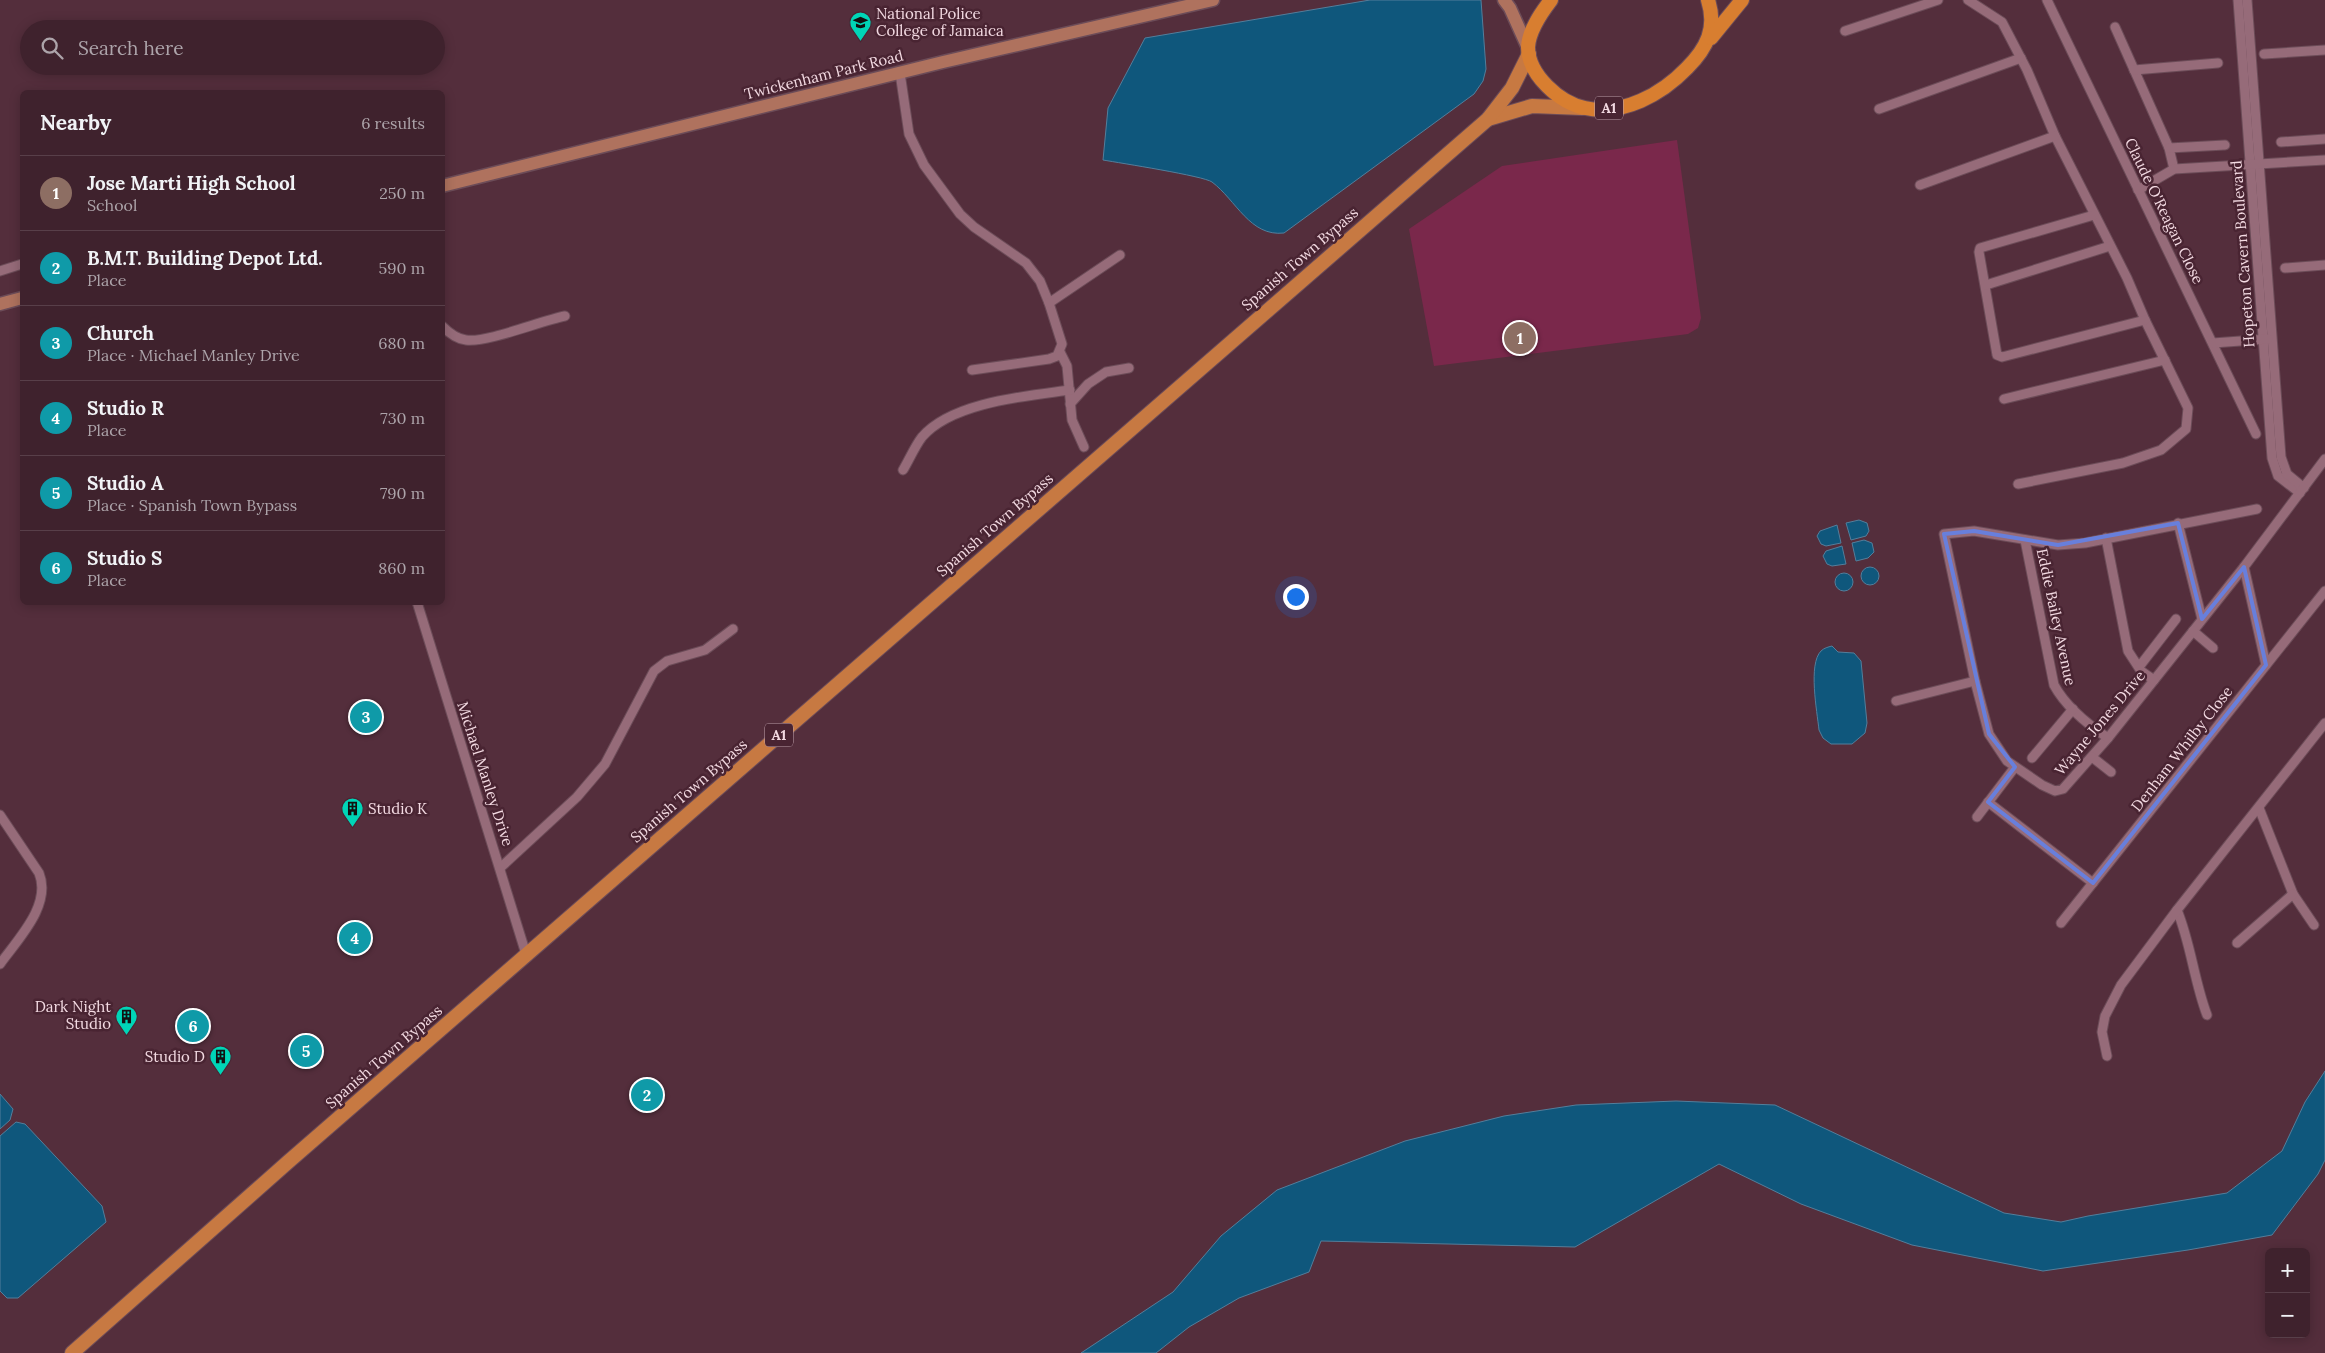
<!DOCTYPE html>
<html lang="en">
<head>
<meta charset="utf-8">
<style>
	:root { --surface:#3f222d; --page:#462a35; --text:#f1f3f6; --muted:#ada4aa; --line:#583f49; --accent:#1a73e8 }
	body { margin:0; font-family:Lora,serif; background:var(--page); color:var(--text) }
	.controls { position:absolute; right:15px; bottom:15px; display:grid; overflow:hidden; border-radius:8px; box-shadow:0 2px 12px #0003 }
	.controls button { width:45px; height:45px; display:grid; place-items:center; padding:0; border:0; border-bottom:1px solid var(--line); background:var(--surface); color:var(--text); font:25px sans-serif }
	.you { position:absolute; left:1295px; top:596px; width:18px; height:18px; margin:-12px; border:4px solid #fff; border-radius:50%; background:#1a73e8; box-shadow:0 0 0 8px #1a73e833 }
	.badge { display:grid; place-items:center; width:32px; height:32px; border-radius:50%; background:var(--accent); color:#fff; font-size:16px; font-weight:700 }
	.pin { position:absolute; translate:-50% -50%; border:2px solid #fff; box-shadow:0 1px 5px #0006 }
	.list { margin:0; padding:0; list-style:none }
	h2 { display:flex; justify-content:space-between; align-items:center; height:65px; margin:0; padding:0 20px; font-size:21px }
	h2 small { font-size:16px; font-weight:400; color:var(--muted) }
	.list li { display:grid; grid-template-columns:32px 1fr auto; gap:15px; align-items:center; box-sizing:border-box; height:75px; padding:0 20px; border-top:1px solid var(--line) }
	.list b { display:block; font-size:19px; white-space:nowrap }
	.list p { margin:0; font-size:16px; white-space:nowrap; color:var(--muted) }
	.list em { font-size:16px; font-style:normal; color:var(--muted) }
	.icon { flex:none; width:28px; height:28px; fill:none; stroke:currentColor; stroke-width:2; stroke-linecap:round; stroke-linejoin:round }
	.map { position:relative; flex:none; width:2325px; height:1353px; overflow:hidden }
	.search { position:absolute; background:var(--surface); box-shadow:0 2px 12px #0003; left:20px; top:20px; width:425px; height:55px; display:flex; align-items:center; gap:12px; box-sizing:border-box; padding:0 18px; border-radius:28px; color:var(--muted); font-size:19px }
	.panel { position:absolute; background:var(--surface); box-shadow:0 2px 12px #0003; left:20px; top:90px; width:425px; height:515px; border-radius:8px }
	.map>svg:first-child { display:block }
</style>
</head>
<body>
<div class="map">
<svg width="2325" height="1353" viewBox="0 0 2325 1353">
	<rect width="100%" height="100%" fill="#542e3c"/>
	<polygon fill="#7a284b" points="1677,140 1701,318 1698,328 1688,334 1434,366 1409,229 1502,166"/>
	<g fill="#0f577c" stroke="#537e9b">
		<path d="M1370,0H1481L1486,69L1483,81L1474,94L1284,233C1250,237 1236,200 1212,182C1204,176 1120,163 1103,160L1108,108L1145,38Z"/>
		<polygon points="1859,520 1867,523 1869,531 1866,536 1851,540 1846,523"/>
		<polygon points="1837,525 1841,543 1826,546 1821,544 1817,536 1820,531"/>
		<polygon points="1864,540 1872,543 1874,552 1868,558 1856,561 1852,543"/>
		<polygon points="1842,546 1846,564 1832,566 1827,564 1823,556 1826,551"/>
		<circle cx="1870" cy="576" r="9"/>
		<circle cx="1844" cy="582" r="9"/>
		<path d="M1832,646L1838,652L1854,653L1861,661L1867,723L1865,733L1852,744H1831L1823,738L1819,730C1817,711 1808,664 1821,651C1824,648 1828,647 1832,646Z"/>
		<polygon points="2325,1071 2325,1160 2318,1174 2272,1235 2188,1250 2043,1271 1912,1245 1801,1204 1719,1164 1575,1247 1321,1241 1309,1272 1239,1298 1189,1327 1156,1353 1081,1353 1173,1292 1221,1236 1277,1190 1405,1141 1504,1116 1576,1105 1676,1101 1775,1105 2004,1213 2061,1222 2088,1216 2227,1193 2282,1151 2305,1102"/>
		<polygon points="0,1094 13,1109 10,1120 0,1129"/>
		<polygon points="16,1122 25,1124 102,1206 106,1222 18,1298 7,1298 0,1291 0,1136"/>
	</g>
	<g fill="none" stroke-linecap="round" stroke-linejoin="round">
		<defs>
			<g id="minor">
				<polyline points="1968,0 2002,22 2027,70 2055,136 2127,278 2145,320 2188,408 2186,429 2161,450 2123,463 2018,484"/>
				<polyline points="2047,0 2256,434"/>
				<polyline points="2238,0 2272,458 2278,476 2300,493"/>
				<polyline points="2247,0 2281,457 2287,474 2304,488"/>
				<polyline points="2115,27 2169,148 2174,169"/>
				<polyline points="1845,31 1938,0"/>
				<polyline points="2264,54 2325,50"/>
				<polyline points="2134,70 2218,63"/>
				<polyline points="900,73 909,134 924,165 960,214 974,227 1026,263 1040,281 1049,303 1062,344 1057,356 1049,359 972,370"/>
				<polyline points="1879,109 2021,58"/>
				<polyline points="2281,142 2325,139"/>
				<polyline points="2169,148 2225,145"/>
				<polyline points="1920,185 2055,136"/>
				<polyline points="2138,190 2174,169 2325,160"/>
				<polyline points="2094,215 1980,248 1979,252 1997,355 2002,357 2145,320"/>
				<polyline points="2285,268 2325,265"/>
				<polyline points="0,271 22,264"/>
				<polyline points="1986,285 2110,246"/>
				<polyline points="1049,303 1120,255"/>
				<path d="M442,326C448,332 457,339 466,340C487,343 540,321 565,316"/>
				<polyline points="2213,343 2268,339"/>
				<polyline points="1060,352 1067,366 1072,420 1084,447"/>
				<polyline points="2004,399 2165,360"/>
				<polyline points="1070,404 1088,384 1106,372 1129,368"/>
				<path d="M903,470C909,460 915,446 922,437C952,402 1027,396 1070,390"/>
				<polyline points="2257,509 2085,543 2058,545 1974,531 1944,534 1975,681 1989,734 2007,761 2042,785 2055,791 2063,789 2108,738 2244,567 2325,459"/>
				<polyline points="2178,523 2202,619"/>
				<polyline points="2106,538 2128,651 2141,671 2154,680"/>
				<path d="M2025,540L2054,685C2066,707 2087,724 2108,738"/>
				<polyline points="2244,567 2266,665"/>
				<polyline points="417,602 526,954"/>
				<polyline points="2193,631 2213,648"/>
				<polyline points="2139,667 2176,619"/>
				<polyline points="1896,701 1975,681"/>
				<polyline points="2092,757 2111,772"/>
				<polyline points="2032,758 2073,709"/>
				<polyline points="1988,802 2093,883"/>
				<polyline points="2259,808 2293,894 2314,925"/>
				<path d="M0,815L39,873C52,905 18,939 0,964"/>
				<polyline points="1977,817 2015,767"/>
				<polyline points="500,868 577,797 605,764 654,671 667,661 705,650 733,629"/>
				<path d="M2177,910C2191,944 2194,981 2207,1015"/>
				<polyline points="2061,923 2325,591"/>
				<polyline points="2237,943 2293,894"/>
				<polyline points="2107,1056 2102,1032 2105,1016 2121,985 2177,910 2325,723"/>
			</g>
			<g id="secondary">
				<polyline points="1504,0 1510,8 1528,48"/>
				<polyline points="442,186 943,62 1213,0"/>
				<polyline points="0,304 22,298"/>
			</g>
			<g id="primary">
				<polyline points="1488,119 1532,106 1582,108"/>
				<polyline points="72,1353 288,1162 1488,119 1512,88 1529,54"/>
			</g>
			<g id="trunk">
				<path d="M1551,0C1541,13 1529,30 1528,47C1528,75 1560,103 1585,108C1623,116 1662,94 1687,68C1707,48 1717,28 1708,0"/>
				<polyline points="1711,38 1742,0"/>
			</g>
		</defs>
		<use href="#minor" stroke="#6c4c58" stroke-width="11"/>
		<use href="#secondary" stroke="#6c4c58" stroke-width="15"/>
		<use href="#primary" stroke="#6c4c58" stroke-width="16"/>
		<use href="#trunk" stroke="#6c4c58" stroke-width="16"/>
		<use href="#minor" stroke="#966b79" stroke-width="9"/>
		<use href="#secondary" stroke="#af725e" stroke-width="12"/>
		<use href="#primary" stroke="#c77942" stroke-width="14"/>
		<use href="#trunk" stroke="#d87e30" stroke-width="14"/>
	</g>
	<path fill="none" stroke="#687fdc" stroke-width="4" stroke-linejoin="round" d="M2178,523L2202,619L2244,567L2266,665L2093,883L1988,802L2015,767L1989,734L1944,534L1974,531L2058,545Z"/>
	<defs>
		<symbol id="university-pin" viewBox="-11 -11 22 30"><path d="M0 17L-7.5 6A9.5 9.5 0 1 1 7.5 6Z" fill="#00d5b7" stroke="#492432"/><path d="M0-5L7-2L0 1L-7-2ZM-4 1L0 2.5L4 1V4Q0 6-4 4Z" fill="#111"/></symbol>
		<symbol id="building-pin" viewBox="-11 -11 22 30"><path d="M0 17L-7.5 6A9.5 9.5 0 1 1 7.5 6Z" fill="#00d5b7" stroke="#492432"/><path d="M-4-6H4V6H1V3H-1V6H-4ZM-2.5-4.3h1.7v1.8h-1.7ZM.8-4.3h1.7v1.8H.8ZM-2.5-1h1.7V.8h-1.7ZM.8-1h1.7V.8H.8Z" fill="#111"/></symbol>
	</defs>
	<g fill-rule="evenodd">
		<use href="#university-pin" x="848" y="10" width="25" height="34"/>
		<use href="#building-pin" x="340" y="796" width="25" height="34"/>
		<use href="#building-pin" x="114" y="1004" width="25" height="34"/>
		<use href="#building-pin" x="208" y="1044" width="25" height="34"/>
	</g>
	<g text-anchor="middle" stroke-width="5" stroke-linejoin="round" paint-order="stroke">
		<g fill="#492432" stroke="#c0a3ad" stroke-width="1">
			<rect x="1595" y="96.5" width="28" height="23" rx="4"/>
			<rect x="765" y="723.5" width="28" height="23" rx="4"/>
		</g>
		<g font-size="14" font-weight="bold" fill="#f3dae2">
			<text x="1609" y="113">A1</text>
			<text x="779" y="740">A1</text>
		</g>
		<g font-size="15" fill="#f3dae2" stroke="#492432" text-anchor="start">
			<text x="876" y="19">National Police<tspan x="876" dy="17">College of Jamaica</tspan></text>
			<text x="368" y="814">Studio K</text>
			<text x="111" y="1012" text-anchor="end">Dark Night<tspan x="111" dy="17">Studio</tspan></text>
			<text x="205" y="1062" text-anchor="end">Studio D</text>
		</g>
		<g font-size="15" fill="#f3dae2" stroke="#492432">
			<text transform="translate(824 75) rotate(-14)" y="5">Twickenham Park Road</text>
			<text transform="translate(2164 211) rotate(64)" y="5">Claude O'Reagan Close</text>
			<text transform="translate(2243 254) rotate(-94)" y="5">Hopeton Cavern Boulevard</text>
			<text transform="translate(1300 259) rotate(-41)" y="5">Spanish Town Bypass</text>
			<text transform="translate(995 525) rotate(-41)" y="5">Spanish Town Bypass</text>
			<text transform="translate(2056 617) rotate(78)" y="5">Eddie Bailey Avenue</text>
			<text transform="translate(2100 723) rotate(-50)" y="5">Wayne Jones Drive</text>
			<text transform="translate(2182 749) rotate(-52)" y="5">Denham Whilby Close</text>
			<text transform="translate(485 774) rotate(72)" y="5">Michael Manley Drive</text>
			<text transform="translate(689 791) rotate(-41)" y="5">Spanish Town Bypass</text>
			<text transform="translate(384 1057) rotate(-41)" y="5">Spanish Town Bypass</text>
		</g>
	</g>
</svg>
<div class="controls">
<button>+</button>
<button>−</button>
</div>
<div class="you"></div>
<div class="pin badge" style="left:1520px;top:338px;background:#8d6e63">1</div>
<div class="pin badge" style="left:647px;top:1095px;background:#0f9aa8">2</div>
<div class="pin badge" style="left:366px;top:717px;background:#0f9aa8">3</div>
<div class="pin badge" style="left:355px;top:938px;background:#0f9aa8">4</div>
<div class="pin badge" style="left:306px;top:1051px;background:#0f9aa8">5</div>
<div class="pin badge" style="left:193px;top:1026px;background:#0f9aa8">6</div>
<div class="search"><svg class="icon" aria-label="search" viewBox="0 0 24 24"><circle cx="10" cy="10" r="6"/><path d="M15 15l6 6"/></svg>Search here</div>
<section class="panel">
<h2>Nearby<small>6 results</small></h2>
<ul class="list">
<li><span class="badge" style="background:#8d6e63">1</span><div><b>Jose Marti High School</b><p>School</p></div><em>250 m</em></li>
<li><span class="badge" style="background:#0f9aa8">2</span><div><b>B.M.T. Building Depot Ltd.</b><p>Place</p></div><em>590 m</em></li>
<li><span class="badge" style="background:#0f9aa8">3</span><div><b>Church</b><p>Place · Michael Manley Drive</p></div><em>680 m</em></li>
<li><span class="badge" style="background:#0f9aa8">4</span><div><b>Studio R</b><p>Place</p></div><em>730 m</em></li>
<li><span class="badge" style="background:#0f9aa8">5</span><div><b>Studio A</b><p>Place · Spanish Town Bypass</p></div><em>790 m</em></li>
<li><span class="badge" style="background:#0f9aa8">6</span><div><b>Studio S</b><p>Place</p></div><em>860 m</em></li>
</ul>
</section>
</div>
</body>
</html>
